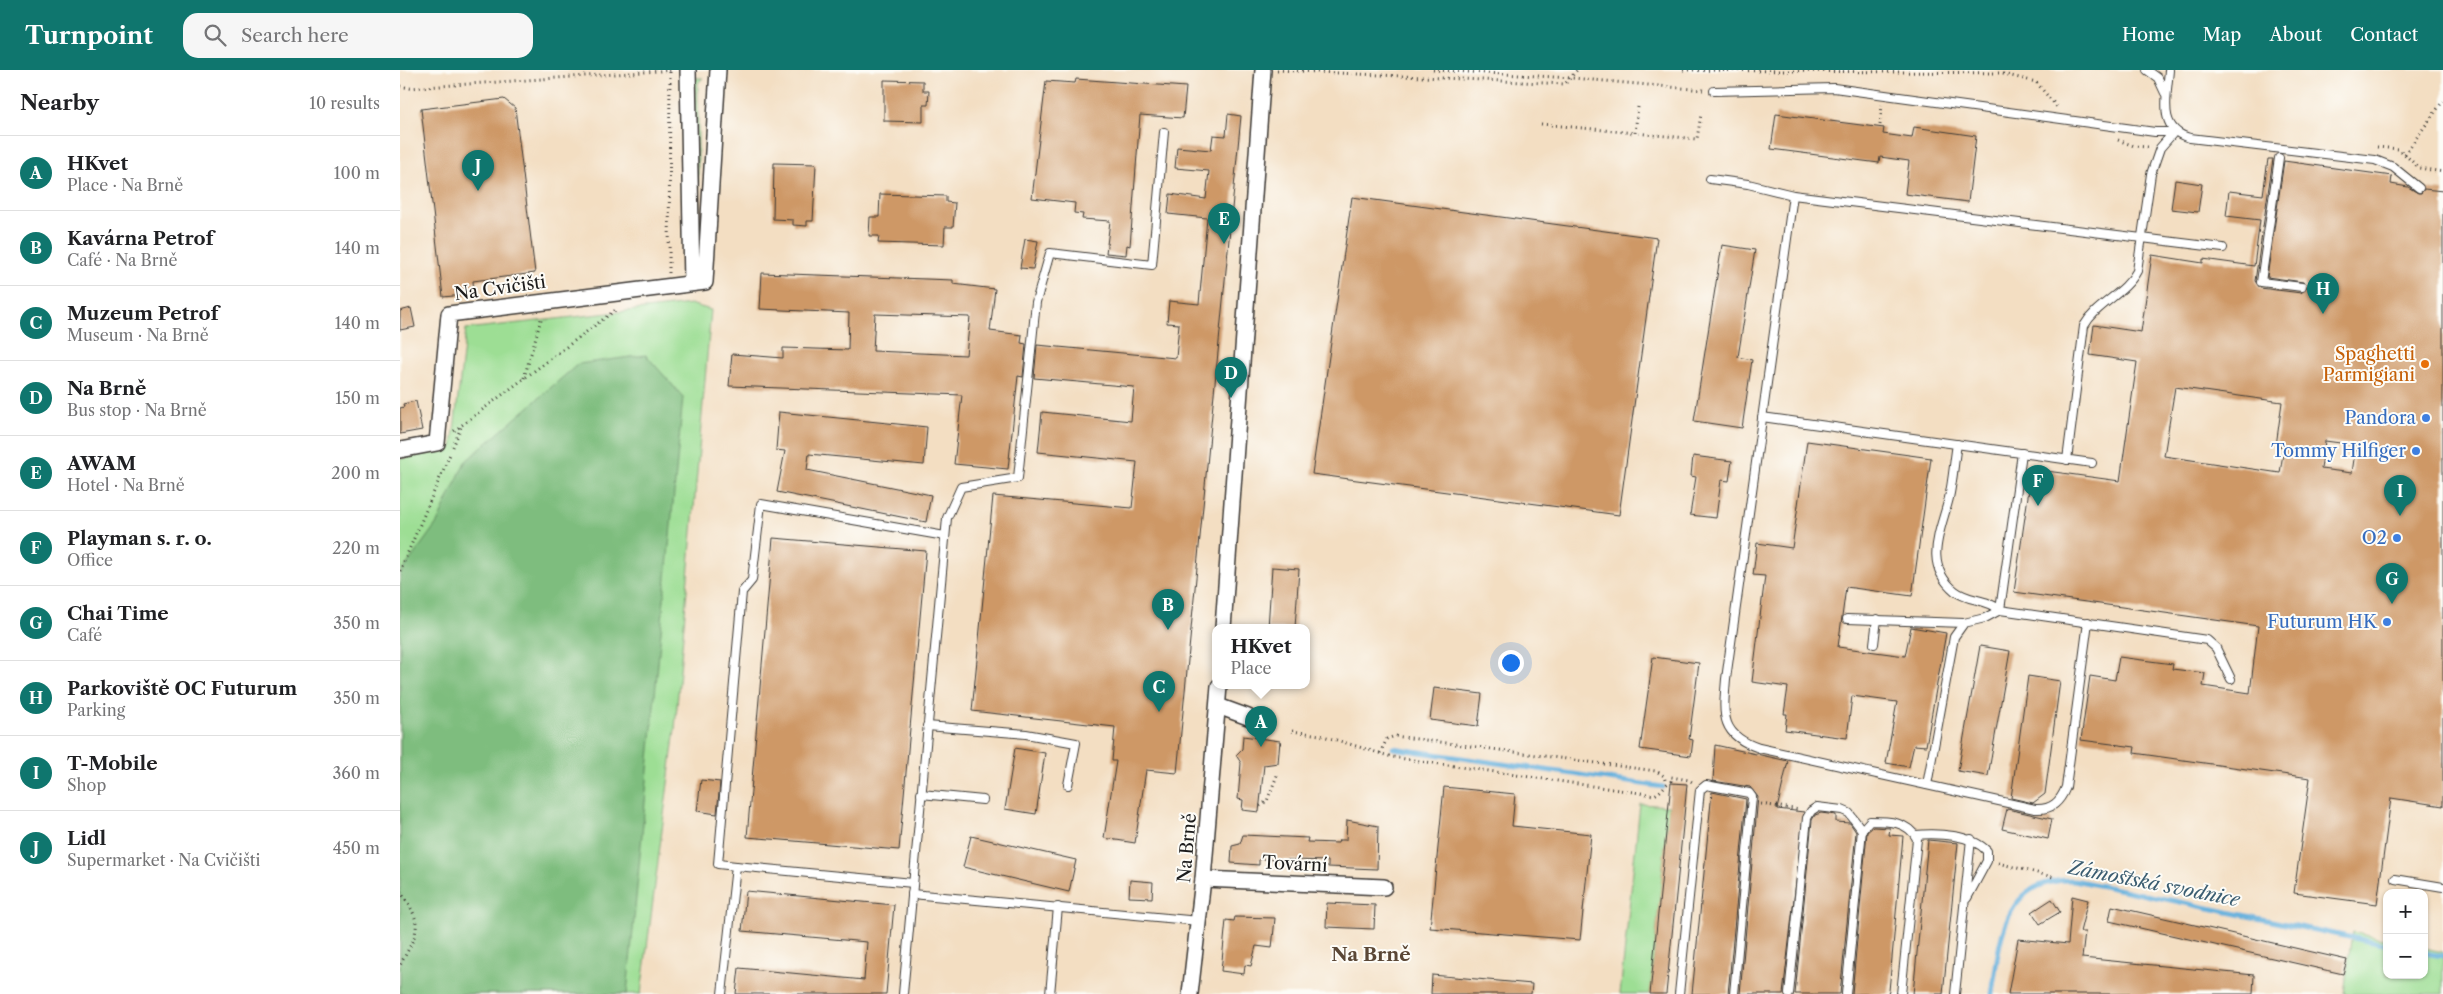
<!DOCTYPE html>
<html lang="en">
<head>
<meta charset="utf-8">
<style>
	:root { --surface:#fff; --page:#f6f6f6; --text:#202124; --muted:#757577; --line:#e0e0e0; --accent:#0f766e }
	body { margin:0; font-family:"Libre Caslon Text",serif; background:var(--page); color:var(--text) }
	.controls { position:absolute; right:15px; bottom:15px; display:grid; overflow:hidden; border-radius:10px; box-shadow:0 1px 4px #0004 }
	.controls button { width:45px; height:45px; display:grid; place-items:center; padding:0; border:0; border-bottom:1px solid var(--line); background:var(--surface); color:var(--text); font:25px sans-serif }
	.you { position:absolute; left:1110px; top:592px; width:18px; height:18px; margin:-12px; border:4px solid #fff; border-radius:50%; background:#1a73e8; box-shadow:0 0 0 8px #1a73e833 }
	.badge { display:grid; place-items:center; width:32px; height:32px; border-radius:50%; background:var(--accent); color:#fff; font-size:16px; font-weight:700 }
	.pin { position:absolute; translate:-50% -41px; filter:drop-shadow(0 1px 2px #0008) }
	.pin::after { content:''; position:absolute; top:26px; width:18px; height:15px; background:inherit; clip-path:polygon(0 0,100% 0,50% 100%) }
	.popup { position:absolute; left:812px; top:554px; width:98px; height:65px; box-sizing:border-box; display:grid; place-content:center; border-radius:10px; background:var(--surface); filter:drop-shadow(0 1px 4px #0005); font-size:16px; white-space:nowrap; color:var(--muted) }
	.popup b { font-size:19px; color:var(--text) }
	.popup::after { content:''; position:absolute; left:50%; top:100%; margin-left:-10px; border:10px solid transparent; border-top-color:var(--surface) }
	.list { margin:0; padding:0; list-style:none }
	h2 { display:flex; justify-content:space-between; align-items:center; height:65px; margin:0; padding:0 20px; font-size:21px }
	h2 small { font-size:16px; font-weight:400; color:var(--muted) }
	.list li { display:grid; grid-template-columns:32px 1fr auto; gap:15px; align-items:center; box-sizing:border-box; height:75px; padding:0 20px; border-top:1px solid var(--line) }
	.list b { display:block; font-size:19px; white-space:nowrap }
	.list p { margin:0; font-size:16px; white-space:nowrap; color:var(--muted) }
	.list em { font-size:16px; font-style:normal; color:var(--muted) }
	.icon { flex:none; width:28px; height:28px; fill:none; stroke:currentColor; stroke-width:2; stroke-linecap:round; stroke-linejoin:round }
	.map { position:relative; flex:none; width:2043px; height:924px; overflow:hidden }
	header { display:flex; align-items:center; gap:30px; box-sizing:border-box; height:70px; padding:0 25px; background:var(--accent); color:#fff }
	header strong { font-size:24px }
	nav { display:flex; gap:28px; margin-inline-start:auto; font-size:18px }
	.search { width:350px; height:45px; background:var(--page); display:flex; align-items:center; gap:12px; box-sizing:border-box; padding:0 18px; border-radius:15px; color:var(--muted); font-size:19px }
	main { display:flex }
	aside { flex:1; background:var(--surface) }
	.map>svg:first-child { display:block }
</style>
</head>
<body>
<header>
<strong>Turnpoint</strong>
<div class="search"><svg class="icon" aria-label="search" viewBox="0 0 24 24"><circle cx="10" cy="10" r="6"/><path d="M15 15l6 6"/></svg>Search here</div>
<nav><a>Home</a><a>Map</a><a>About</a><a>Contact</a></nav>
</header>
<main>
<aside>
<h2>Nearby<small>10 results</small></h2>
<ul class="list">
<li><span class="badge">A</span><div><b>HKvet</b><p>Place · Na Brně</p></div><em>100 m</em></li>
<li><span class="badge">B</span><div><b>Kavárna Petrof</b><p>Café · Na Brně</p></div><em>140 m</em></li>
<li><span class="badge">C</span><div><b>Muzeum Petrof</b><p>Museum · Na Brně</p></div><em>140 m</em></li>
<li><span class="badge">D</span><div><b>Na Brně</b><p>Bus stop · Na Brně</p></div><em>150 m</em></li>
<li><span class="badge">E</span><div><b>AWAM</b><p>Hotel · Na Brně</p></div><em>200 m</em></li>
<li><span class="badge">F</span><div><b>Playman s. r. o.</b><p>Office</p></div><em>220 m</em></li>
<li><span class="badge">G</span><div><b>Chai Time</b><p>Café</p></div><em>350 m</em></li>
<li><span class="badge">H</span><div><b>Parkoviště OC Futurum</b><p>Parking</p></div><em>350 m</em></li>
<li><span class="badge">I</span><div><b>T-Mobile</b><p>Shop</p></div><em>360 m</em></li>
<li><span class="badge">J</span><div><b>Lidl</b><p>Supermarket · Na Cvičišti</p></div><em>450 m</em></li>
</ul>
</aside>
<div class="map">
<svg width="2043" height="924" viewBox="0 0 2043 924">
	<rect width="100%" height="100%" fill="#fdfcf7"/>
	<filter id="ink" filterUnits="userSpaceOnUse"><feTurbulence type="fractalNoise" baseFrequency=".02" numOctaves="2"/><feDisplacementMap in="SourceGraphic" scale="10" xChannelSelector="R" yChannelSelector="G"/><feConvolveMatrix kernelMatrix="1 2 1 2 8 2 1 2 1" color-interpolation-filters="sRGB"/></filter>
	<filter id="wash" filterUnits="userSpaceOnUse"><feTurbulence type="fractalNoise" baseFrequency=".0096" numOctaves="4" result="noise"/><feDisplacementMap in="SourceGraphic" scale="20" xChannelSelector="R" yChannelSelector="G"/><feGaussianBlur stdDeviation="1.12" result="paint"/><feColorMatrix in="noise" values="0 0 0 0 0 0 0 0 0 0 0 0 0 0 0 0 0 1.4 0 .05"/><feComposite in="paint" operator="in"/></filter>
	<g filter="url(#wash)">
		<rect width="100%" height="100%" fill="#f3dec2"/>
		<g fill="#9dde94" stroke="#5c7d58">
			<polygon points="294,8 303,8 298,13 298,168"/>
			<polygon points="290,234 311,240 275,659 241,924 0,924 0,389 52,377 66,259"/>
			<polygon points="1240,734 1269,736 1250,924 1220,924"/>
			<polygon points="1952,862 1987,870 1987,905 2024,905 2024,878 2043,882 2043,924 1944,924"/>
		</g>
		<polygon fill="#7ebd7e" stroke="#4d6c4d" points="246,285 283,327 227,924 0,924 0,504 37,453 65,392 178,294"/>
		<g fill="none" stroke-linecap="round" stroke-linejoin="round">
			<g stroke="#62aedb" stroke-width="5">
				<polyline points="993,678 1263,717"/>
				<polyline points="2024,883 2043,886"/>
				<path d="M1592,924C1600,870 1602,808 1674,810L1987,875"/>
			</g>
		</g>
		<g id="blocks">
			<g fill="#ce9866" fill-rule="evenodd">
				<polygon points="676,9 786,17 783,48 740,45 730,176 727,175 726,185 706,183 710,151 682,149 683,144 674,143 675,133 632,128 646,11 675,13"/>
				<polygon points="484,10 523,11 523,21 529,21 528,35 523,35 523,52 484,51"/>
				<polygon points="104,29 115,38 135,203 73,211 74,224 43,227 21,39"/>
				<polygon points="828,44 841,46 777,703 746,700 735,773 704,768 716,691 712,691 715,657 572,641 593,426 732,438 737,392 638,382 642,342 731,351 734,317 634,308 637,275 776,288 779,254 767,253 769,231 799,234 807,148 768,144 770,124 806,129 809,101 775,98 777,77 811,80 813,65 826,66"/>
				<polygon points="1376,44 1484,58 1483,64 1512,68 1514,57 1576,66 1568,132 1505,124 1509,91 1480,87 1479,93 1371,79"/>
				<path d="M1868,89H1873L1855,211L1860,218L1901,223L1907,218L1903,212L1867,207L1884,91L1992,106L1991,114L2008,117L2018,123H2021L2024,119L2043,121V736L1991,728L1977,834L1894,823L1910,708L1734,683L1735,677L1681,670L1690,606L1715,610L1719,587L1773,594L1772,599L1805,603L1803,616L1850,623L1858,556L1614,522L1632,399L1720,411L1737,292L1690,285L1694,255L1741,262L1752,185L1803,193V189L1854,196L1860,150L1826,146L1829,121L1863,125ZM1775,317L1882,332L1876,376L1884,377L1880,403L1764,386ZM1925,371L1956,375L1952,403L1921,399Z"/>
				<polygon points="374,93 416,94 413,151 407,151 407,156 393,155 393,150 373,149"/>
				<polygon points="1775,110 1802,114 1798,142 1771,139"/>
				<polygon points="480,124 546,126 546,132 555,133 553,157 545,157 544,175 478,173 479,166 469,166 470,147 479,147"/>
				<polygon points="952,127 1257,168 1219,445 912,404"/>
				<polygon points="625,169 638,171 633,199 620,198"/>
				<polygon points="1322,175 1355,180 1338,287 1352,290 1342,358 1294,351"/>
				<path d="M362,203L553,210V214L595,219L590,261L622,265L621,273L626,274L623,307L618,306L608,399L554,394L562,325L329,316L332,284L383,288V278L448,280L449,243L360,239ZM475,244L570,247L566,285L473,281Z"/>
				<polygon points="11,238 15,257 0,260 0,241"/>
				<polygon points="16,331 22,360 0,364 0,338 4,337 3,334"/>
				<polygon points="379,342 527,357 524,395 409,384 407,400 531,425 526,452 377,422 385,381 376,380"/>
				<polygon points="1407,371 1531,388 1512,526 1446,517 1438,577 1505,586 1511,557 1546,563 1526,676 1514,675 1509,697 1486,693 1497,632 1452,626 1447,668 1385,660 1387,644 1384,644 1388,617 1352,612 1365,506 1353,505 1357,473 1392,478"/>
				<polygon points="1293,386 1332,391 1329,411 1321,410 1316,448 1290,445 1296,407 1291,406"/>
				<polygon points="373,468 526,481 499,780 347,767"/>
				<polygon points="872,497 899,499 895,558 868,558"/>
				<polygon points="1580,576 1610,581 1588,706 1558,701"/>
				<polygon points="1253,587 1299,593 1289,669 1293,670 1291,686 1240,679"/>
				<polygon points="1628,606 1660,611 1645,724 1633,733 1611,728"/>
				<polygon points="1034,618 1082,624 1078,656 1030,650"/>
				<polygon points="843,666 880,671 878,693 864,695 859,742 842,740 843,730 838,729 841,693 836,685 842,679"/>
				<polygon points="1315,675 1388,691 1377,739 1404,742 1383,924 1340,924 1358,727 1350,717 1313,711"/>
				<polygon points="615,678 645,683 636,744 605,739"/>
				<polygon points="301,710 320,712 317,744 297,741"/>
				<polygon points="1271,713 1287,714 1284,746 1266,924 1250,924"/>
				<polygon points="1044,717 1115,724 1112,756 1191,764 1180,870 1030,858"/>
				<polygon points="1312,722 1346,729 1328,924 1292,924"/>
				<polygon points="1607,739 1652,749 1648,769 1602,759"/>
				<polygon points="1421,743 1436,745 1436,752 1450,753 1456,762 1440,924 1395,924 1412,750 1415,745"/>
				<polygon points="947,750 978,756 977,799 928,797 928,791 859,789 859,795 831,793 832,776 840,774 843,765 908,768 907,772 938,773 939,770 946,770"/>
				<polygon points="1473,757 1490,758 1489,765 1503,766 1489,921 1488,924 1452,924 1467,762"/>
				<polygon points="571,766 676,790 669,822 563,797"/>
				<polygon points="1528,770 1558,773 1543,924 1513,924"/>
				<polygon points="730,810 753,812 752,828 729,827"/>
				<polygon points="346,821 494,835 486,924 336,924 339,898 464,910 467,872 342,861"/>
				<polygon points="1672,826 1688,830 1680,862 1685,862 1682,888 1854,905 1853,924 1608,924 1618,869 1668,874"/>
				<polygon points="1652,829 1660,842 1640,854 1632,842"/>
				<polygon points="927,833 975,835 974,859 926,857"/>
				<polygon points="1712,836 1947,890 1943,904 1709,851"/>
				<polygon points="835,847 875,848 872,878 856,876 851,896 845,895 844,904 821,901 826,850 834,851"/>
				<polygon points="1032,905 1132,914 1131,924 1031,924"/>
			</g>
		</g>
	</g>
	<g filter="url(#ink)">
		<use href="#blocks" fill-opacity="0" stroke="#3c3935" stroke-width="1"/>
		<g fill="none" stroke-linecap="round" stroke-linejoin="round">
			<defs>
				<g id="lane">
					<polyline points="1747,0 1758,8 1765,23"/>
					<path d="M1769,0C1767,27 1757,60 1790,68L1975,90L1993,97L2019,118"/>
					<polyline points="1314,21 1434,18 1755,62 1774,62"/>
					<polyline points="1879,88 1861,212 1902,217"/>
					<polyline points="1310,109 1348,114 1393,125 1823,178"/>
					<path d="M1393,125L1326,609C1323,645 1320,665 1359,678L1635,739C1652,740 1660,732 1666,717L1688,552"/>
					<polyline points="1362,347 1692,393"/>
					<polyline points="1622,383 1600,540 1807,570 1816,578 1831,609"/>
					<path d="M1667,390L1684,256C1697,233 1725,224 1737,201L1751,104L1760,78L1774,62"/>
					<polyline points="1447,549 1564,553"/>
					<polyline points="1474,574 1477,549"/>
					<polyline points="527,656 626,664 676,673 668,715"/>
					<path d="M1527,715L1554,567L1564,553L1585,548L1600,540C1586,528 1569,532 1555,521C1522,494 1541,461 1549,428C1553,410 1554,392 1557,374"/>
					<polyline points="521,724 583,730"/>
					<path d="M1515,765C1537,763 1571,764 1587,781V791L1567,828"/>
					<polyline points="336,796 318,794 342,522 352,510 361,434 545,466"/>
					<polyline points="1995,809 2043,817"/>
					<polyline points="512,824 799,851"/>
					<polyline points="322,924 336,796 513,813"/>
					<polyline points="503,924 547,448 561,417 618,408 636,232 650,183 752,195 764,62"/>
					<polyline points="650,924 658,837"/>
					<polyline points="1279,924 1300,720 1306,715 1349,723 1352,727 1334,924"/>
					<polyline points="1389,924 1407,748 1411,741 1417,737 1442,740 1449,743 1462,760"/>
					<path d="M1446,924L1462,760L1470,751C1488,751 1508,751 1517,769L1501,924"/>
					<polyline points="1555,924 1571,769"/>
				</g>
				<g id="street">
					<polyline points="288,0 292,213"/>
					<polyline points="0,380 37,373 49,244 305,212 318,0"/>
					<polyline points="823,558 863,0"/>
					<polyline points="818,636 848,647"/>
					<polyline points="803,809 984,817"/>
					<polyline points="790,924 803,809 819,616"/>
				</g>
			</defs>
			<use href="#lane" stroke="#3c3935" stroke-width="10"/>
			<use href="#street" stroke="#3c3935" stroke-width="18"/>
			<g stroke="#3c3935" stroke-width="3" stroke-dasharray="1 4" stroke-linecap="butt">
				<polyline points="877,0 1165,14 1177,0"/>
				<polyline points="1033,0 1172,8 1303,20"/>
				<polyline points="1283,0 1599,3 1636,12 1657,37"/>
				<polyline points="0,16 10,18 274,0"/>
				<polyline points="1238,37 1235,63 1297,69 1301,44"/>
				<polyline points="1141,54 1235,63"/>
				<polyline points="1480,55 1482,35"/>
				<polyline points="1718,70 1734,76 1748,77"/>
				<polyline points="1977,77 1999,79 2019,98 2043,102"/>
				<polyline points="2005,84 2043,31"/>
				<polyline points="269,203 270,0"/>
				<polyline points="124,308 142,246"/>
				<polyline points="54,361 217,239"/>
				<polyline points="53,377 61,357"/>
				<polyline points="0,501 51,382"/>
				<path d="M892,661L920,665L992,687L1254,725C1262,722 1264,715 1271,711V707L1289,710L1294,713"/>
				<polyline points="880,673 883,673"/>
				<polyline points="980,683 987,669 995,666 1256,701 1264,706 1266,714"/>
				<polyline points="1361,734 1400,740"/>
				<polyline points="860,736 867,731 878,703"/>
				<polyline points="1598,793 1653,807"/>
				<path d="M0,821C24,855 19,860 0,895"/>
			</g>
			<use href="#lane" stroke="#fff" stroke-width="8"/>
			<use href="#street" stroke="#fff" stroke-width="15"/>
		</g>
	</g>
	<circle fill="#e8710a" stroke="#fdfcf7" stroke-width="2" cx="2025" cy="294" r="5"/>
	<g fill="#3f7fe0" stroke="#fdfcf7" stroke-width="2">
		<circle cx="2026" cy="348" r="5"/>
		<circle cx="2016" cy="381" r="5"/>
		<circle cx="1997" cy="468" r="5"/>
		<circle cx="1987" cy="552" r="5"/>
	</g>
	<g text-anchor="middle" stroke-width="4" stroke-linejoin="round" paint-order="stroke">
		<g font-size="18" fill="#1c1c1c" stroke="#fdfcf7">
			<text transform="translate(100 218) rotate(-8)" y="6">Na Cvičišti</text>
			<text transform="translate(787 778) rotate(-85)" y="6">Na Brně</text>
			<text transform="translate(895 794) rotate(3)" y="6">Tovární</text>
		</g>
		<g font-size="18" fill="#c56008" stroke="#fdfcf7" text-anchor="end">
			<text x="2015" y="290">Spaghetti<tspan x="2015" dy="21">Parmigiani</tspan></text>
		</g>
		<g font-size="18" fill="#366cbe" stroke="#fdfcf7" text-anchor="end">
			<text x="2016" y="354">Pandora</text>
			<text x="2006" y="387">Tommy Hilfiger</text>
			<text x="1987" y="474">O2</text>
			<text x="1977" y="558">Futurum HK</text>
		</g>
		<g font-size="19" font-style="italic" fill="#3c5e72" stroke="#fdfcf7">
			<text transform="translate(1754 813) rotate(11)" y="7">Zámostská svodnice</text>
		</g>
		<g font-size="19" font-weight="bold" fill="#5a4736" stroke="#fdfcf7">
			<text x="971" y="891">Na Brně</text>
		</g>
	</g>
</svg>
<div class="controls">
<button>+</button>
<button>−</button>
</div>
<div class="you"></div>
<div class="pin badge" style="left:861px;top:677px">A</div>
<div class="popup"><b>HKvet</b>Place</div>
<div class="pin badge" style="left:768px;top:560px">B</div>
<div class="pin badge" style="left:759px;top:642px">C</div>
<div class="pin badge" style="left:831px;top:328px">D</div>
<div class="pin badge" style="left:824px;top:174px">E</div>
<div class="pin badge" style="left:1638px;top:436px">F</div>
<div class="pin badge" style="left:1992px;top:534px">G</div>
<div class="pin badge" style="left:1923px;top:244px">H</div>
<div class="pin badge" style="left:2000px;top:446px">I</div>
<div class="pin badge" style="left:78px;top:121px">J</div>
</div>
</main>
</body>
</html>
